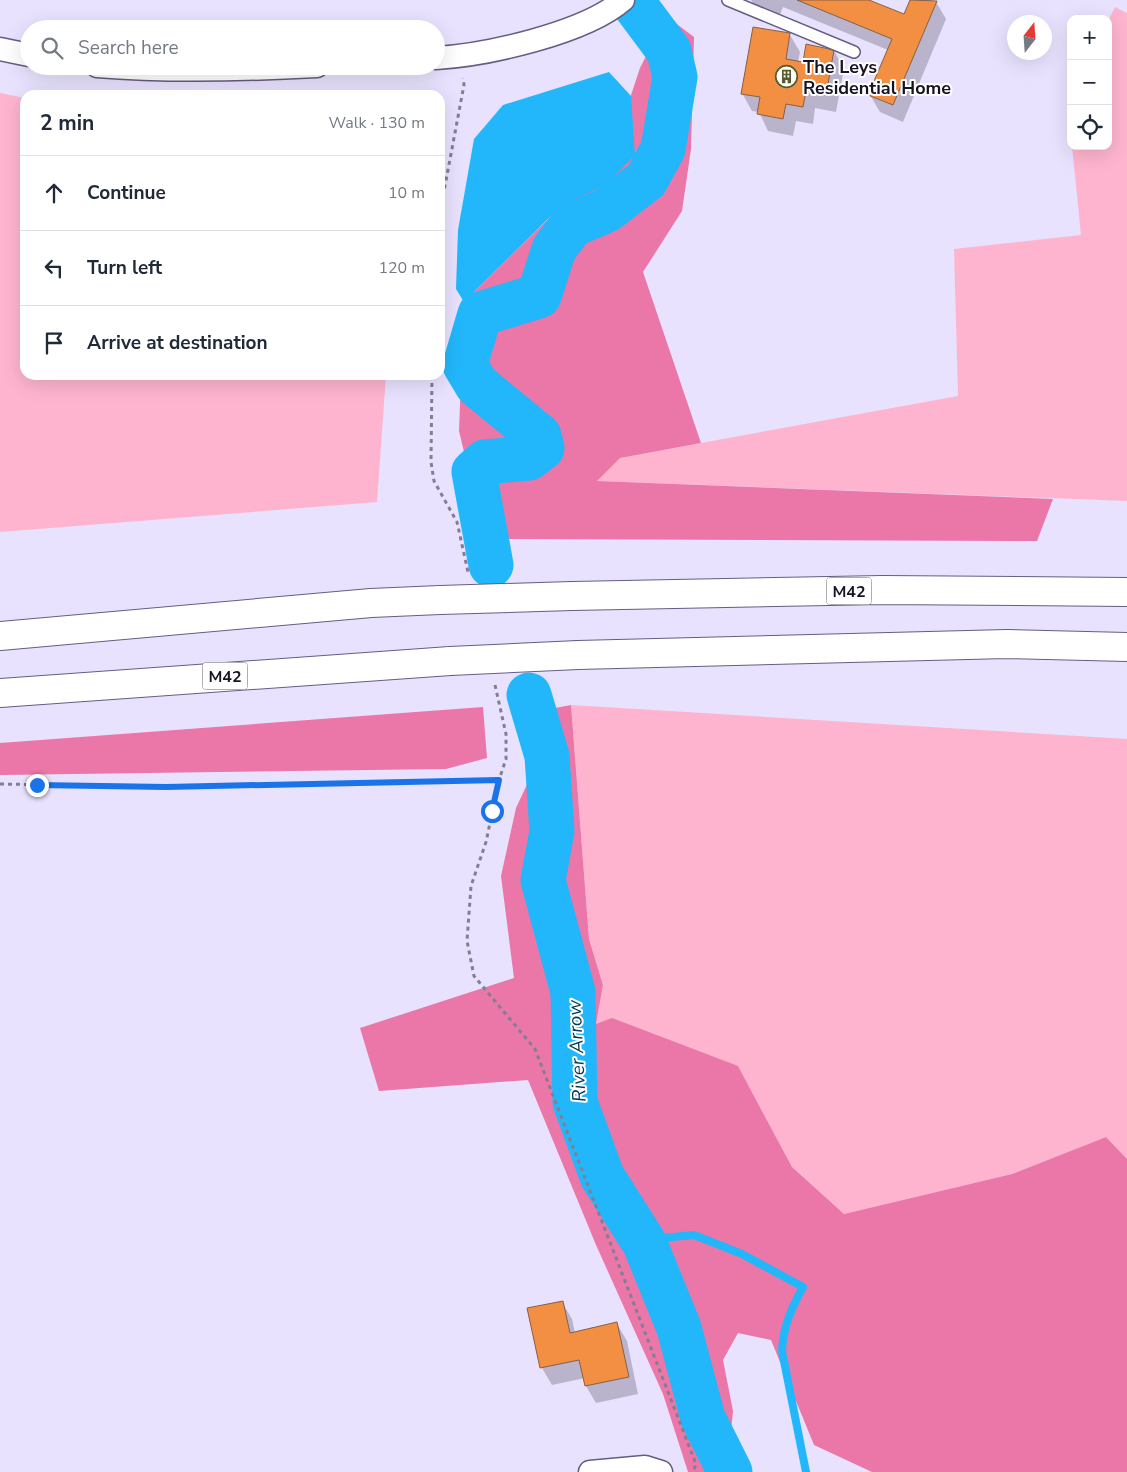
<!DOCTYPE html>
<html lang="en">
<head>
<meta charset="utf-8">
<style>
	:root { --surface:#fff; --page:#f2f2f3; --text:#1f2937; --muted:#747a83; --line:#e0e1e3 }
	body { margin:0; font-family:"Nunito Sans",sans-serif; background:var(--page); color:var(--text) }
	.controls { position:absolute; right:15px; top:15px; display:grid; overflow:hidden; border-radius:10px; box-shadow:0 5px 20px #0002 }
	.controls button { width:45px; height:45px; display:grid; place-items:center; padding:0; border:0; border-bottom:1px solid var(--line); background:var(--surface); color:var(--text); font:25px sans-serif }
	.compass { position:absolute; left:1007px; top:15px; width:45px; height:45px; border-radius:50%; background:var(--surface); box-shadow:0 5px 20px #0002; rotate:17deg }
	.stop { position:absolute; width:15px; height:15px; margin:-11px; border:4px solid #1a73e8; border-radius:50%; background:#fff }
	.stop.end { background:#1a73e8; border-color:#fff; box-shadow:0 1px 5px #0008 }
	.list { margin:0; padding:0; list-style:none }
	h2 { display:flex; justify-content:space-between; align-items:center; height:65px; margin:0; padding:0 20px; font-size:21px }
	h2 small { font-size:16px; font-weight:400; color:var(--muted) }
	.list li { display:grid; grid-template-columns:32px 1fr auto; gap:15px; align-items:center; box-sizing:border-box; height:75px; padding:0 20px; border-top:1px solid var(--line) }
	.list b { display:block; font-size:19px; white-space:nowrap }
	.list em { font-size:16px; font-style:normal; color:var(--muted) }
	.icon { flex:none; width:28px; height:28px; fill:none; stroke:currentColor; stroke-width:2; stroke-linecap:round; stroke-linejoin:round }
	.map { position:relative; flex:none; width:1127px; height:1472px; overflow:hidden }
	.search { position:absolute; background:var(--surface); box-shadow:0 5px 20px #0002; left:20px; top:20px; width:425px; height:55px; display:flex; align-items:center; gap:12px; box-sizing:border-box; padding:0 18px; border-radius:28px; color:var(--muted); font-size:19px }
	.panel { position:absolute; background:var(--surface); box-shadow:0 5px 20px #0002; left:20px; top:90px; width:425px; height:290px; border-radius:15px }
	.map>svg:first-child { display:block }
</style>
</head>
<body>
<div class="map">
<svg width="1127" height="1472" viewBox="0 0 1127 1472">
	<rect width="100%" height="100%" fill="#e8e2fe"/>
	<g fill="#feb4cf">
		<polygon points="1115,7 1127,13 1127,501 596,481 619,458 958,396 954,249 1081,235 1072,146 1108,146 1108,21"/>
		<polygon points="0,93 25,98 25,375 386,375 377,502 0,532"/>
		<polygon points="571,705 1127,739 1127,1159 1106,1137 1012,1174 844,1214 792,1167 738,1066 596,1024 603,985 589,939"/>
	</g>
	<g fill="#ea77a7">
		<polygon points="666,16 694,37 691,149 682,211 643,272 701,443 620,458 597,481 1053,499 1037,541 485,539 459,431 464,302 610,158 640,68"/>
		<polygon points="571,705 589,939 603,985 596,1024 612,1018 738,1066 792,1167 844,1214 1012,1174 1106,1137 1127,1159 1127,1472 872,1472 814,1445 771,1340 738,1333 723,1360 733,1411 727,1472 688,1472 663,1394 596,1245 528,1080 379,1091 360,1028 514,978 501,876 516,808 530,778 523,714"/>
		<polygon points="483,707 487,758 446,769 0,775 0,743"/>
	</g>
	<polygon fill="#22b7fb" points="609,72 631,96 635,155 606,185 562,205 464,302 456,289 458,230 474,139 503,105"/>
	<g fill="#0003">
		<polygon points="751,0 866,0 905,16 911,0 931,0 936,2 946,19 903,122 880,112 870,95 888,50 783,7 778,20 758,12"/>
		<polygon points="790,35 800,52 798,62 804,63 834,51 844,68 836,112 815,108 813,124 796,121 793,136 768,131 759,112 752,111 742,93"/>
		<polygon points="562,1302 572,1319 575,1333 617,1324 627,1341 638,1394 596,1403 586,1386 585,1378 552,1385 542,1368"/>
	</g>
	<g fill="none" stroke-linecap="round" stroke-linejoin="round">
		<path stroke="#22b7fb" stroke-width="8" d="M645,1244L662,1238L694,1235L742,1254L803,1287C791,1309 783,1327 782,1351L806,1472"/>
		<g stroke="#22b7fb" stroke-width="45">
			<polyline points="491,565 474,472 485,462 529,458 542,448 539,436 477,385 465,365 480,314 539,296 554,249 572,225 607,210 646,180 663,149 675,77 669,51 631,0"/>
			<polyline points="529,695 547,756 552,831 543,880 573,992 575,1102 602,1176 645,1244 679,1328 703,1418 730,1472"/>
		</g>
	</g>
	<g fill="#f28f42" stroke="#856046">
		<polygon points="797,0 869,0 904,14 910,0 937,1 893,105 868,95 892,39"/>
		<polygon points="753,27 790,33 786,59 803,62 806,44 834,50 826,95 806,91 803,107 786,104 783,119 757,114 760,97 741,94"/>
		<polygon points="563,1301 570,1333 617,1322 629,1377 585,1386 579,1360 540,1368 527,1308"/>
	</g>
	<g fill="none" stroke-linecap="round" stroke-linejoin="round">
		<defs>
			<polyline id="service" points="728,0 854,52"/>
			<g id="minor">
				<polyline points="0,49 29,55"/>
				<path d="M436,58C487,55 585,33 623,0"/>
				<path d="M97,66C170,72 243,70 317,66"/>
				<polyline points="590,1472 645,1467 661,1472"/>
			</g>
			<g id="motorway">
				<polyline points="572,596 882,590 1127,592"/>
				<polyline points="0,636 371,603 440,600"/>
				<polyline points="578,655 1007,644 1127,647"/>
				<polyline points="0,693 450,661"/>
			</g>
		</defs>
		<use href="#service" stroke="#665c84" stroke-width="14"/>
		<use href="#minor" stroke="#665c84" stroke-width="25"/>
		<use href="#motorway" stroke="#665c84" stroke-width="30"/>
		<g stroke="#837e94" stroke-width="3" stroke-dasharray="4 4" stroke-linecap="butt">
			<polyline points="440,212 464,85 463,78"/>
			<polyline points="432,375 431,462 434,481 457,522 468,572"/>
			<polyline points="495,685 506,734 506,759 499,780 486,842 471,886 467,941 474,976 535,1049 696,1464 693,1472"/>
			<polyline points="0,784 166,787 499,780"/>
		</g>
		<use href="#service" stroke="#fff" stroke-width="11"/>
		<use href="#minor" stroke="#fff" stroke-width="22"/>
		<use href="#motorway" stroke="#fff" stroke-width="28"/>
		<defs>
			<g id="motorway-bridge">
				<polyline points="440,600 572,596"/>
				<polyline points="450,661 578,655"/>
			</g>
		</defs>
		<use href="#motorway-bridge" stroke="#665c84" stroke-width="30" stroke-linecap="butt"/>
		<use href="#motorway-bridge" stroke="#fff" stroke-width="28"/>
	</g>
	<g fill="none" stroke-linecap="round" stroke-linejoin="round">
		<polyline stroke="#1a73e8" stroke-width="6" points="37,785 166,787 499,780 492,811"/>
	</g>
	<defs>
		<symbol id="building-ring" viewBox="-11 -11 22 22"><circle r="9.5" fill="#fff" stroke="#565c2b" stroke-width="1.5"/><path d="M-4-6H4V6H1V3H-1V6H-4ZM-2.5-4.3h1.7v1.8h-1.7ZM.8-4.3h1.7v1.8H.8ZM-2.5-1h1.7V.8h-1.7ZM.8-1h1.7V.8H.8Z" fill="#565c2b"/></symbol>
	</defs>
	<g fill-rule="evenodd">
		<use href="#building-ring" x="774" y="64" width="25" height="25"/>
	</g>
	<g text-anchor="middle" stroke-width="4" stroke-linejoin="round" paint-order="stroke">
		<g fill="#fff" stroke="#5d5a64" stroke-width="1">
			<rect x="826.5" y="577.5" width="45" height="27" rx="4"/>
			<rect x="202.5" y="662.5" width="45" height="27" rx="4"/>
		</g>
		<g font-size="16" font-weight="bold" fill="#171322">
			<text x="849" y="597">M42</text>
			<text x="225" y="682">M42</text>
		</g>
		<g font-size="18" font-weight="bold" fill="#171322" stroke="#fff" text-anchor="start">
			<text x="803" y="73">The Leys<tspan x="803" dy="21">Residential Home</tspan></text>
		</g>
		<g font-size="19" font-style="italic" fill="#003a54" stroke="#fff">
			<text transform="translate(576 1051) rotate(-93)" y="7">River Arrow</text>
		</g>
	</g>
</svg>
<div class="controls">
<button>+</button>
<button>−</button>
<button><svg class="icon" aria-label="locate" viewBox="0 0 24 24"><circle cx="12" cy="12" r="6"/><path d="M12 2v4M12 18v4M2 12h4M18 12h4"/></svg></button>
</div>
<svg class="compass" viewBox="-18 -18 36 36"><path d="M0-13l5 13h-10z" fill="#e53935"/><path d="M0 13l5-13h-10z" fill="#747a83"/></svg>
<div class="stop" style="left:492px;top:811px"></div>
<div class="stop end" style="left:37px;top:785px"></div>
<div class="search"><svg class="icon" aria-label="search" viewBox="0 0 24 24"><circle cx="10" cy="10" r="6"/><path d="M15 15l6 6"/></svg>Search here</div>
<section class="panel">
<h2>2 min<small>Walk · 130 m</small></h2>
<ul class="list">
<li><svg class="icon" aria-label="ahead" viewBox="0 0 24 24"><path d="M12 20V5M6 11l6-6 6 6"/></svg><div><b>Continue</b></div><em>10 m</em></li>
<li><svg class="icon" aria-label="left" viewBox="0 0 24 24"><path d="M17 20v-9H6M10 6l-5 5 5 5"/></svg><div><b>Turn left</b></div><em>120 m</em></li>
<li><svg class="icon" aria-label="arrive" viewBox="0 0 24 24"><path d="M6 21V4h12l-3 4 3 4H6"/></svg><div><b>Arrive at destination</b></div></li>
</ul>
</section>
</div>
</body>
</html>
